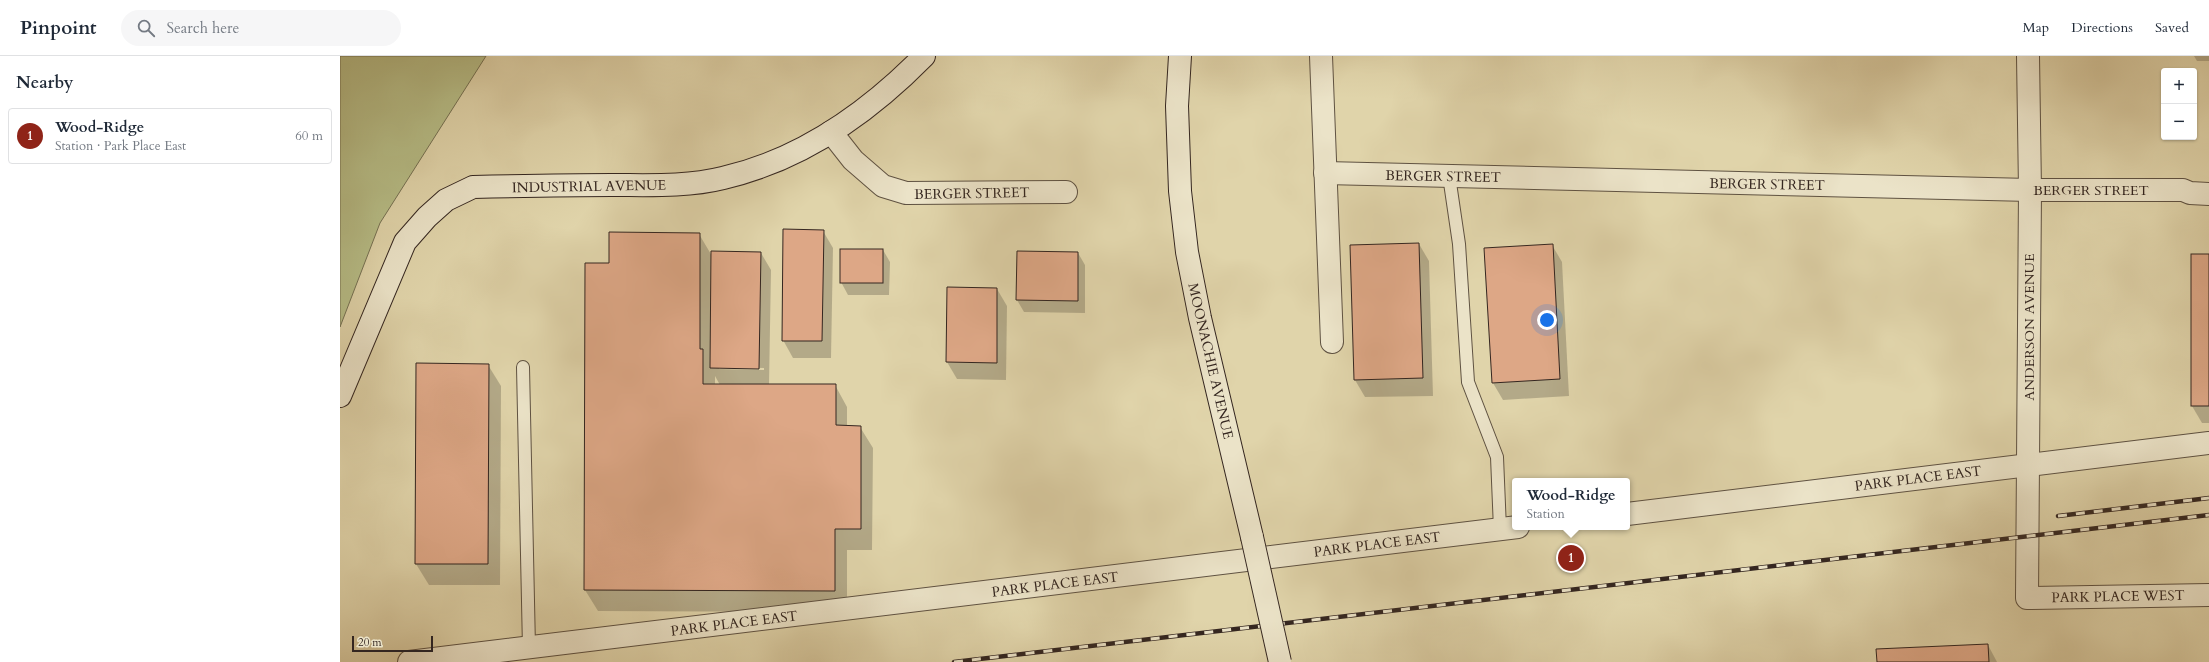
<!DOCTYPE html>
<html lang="en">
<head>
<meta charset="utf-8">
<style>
	:root { --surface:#fff; --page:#f6f6f7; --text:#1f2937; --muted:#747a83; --line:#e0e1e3; --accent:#8f2418 }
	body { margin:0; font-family:Cardo,serif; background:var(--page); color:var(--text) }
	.controls { position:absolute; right:12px; top:12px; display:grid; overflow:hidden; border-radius:4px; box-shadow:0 1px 3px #0004 }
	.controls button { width:36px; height:36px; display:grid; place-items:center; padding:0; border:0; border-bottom:1px solid var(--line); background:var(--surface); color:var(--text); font:20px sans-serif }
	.scale { position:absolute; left:12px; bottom:10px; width:81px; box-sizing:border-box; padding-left:4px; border:2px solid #342620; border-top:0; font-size:11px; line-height:14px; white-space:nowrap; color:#342620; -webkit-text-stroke:3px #ebe3c8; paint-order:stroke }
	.you { position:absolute; left:1207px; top:264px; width:14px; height:14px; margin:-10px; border:3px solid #fff; border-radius:50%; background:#1a73e8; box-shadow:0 0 0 6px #1a73e833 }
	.badge { display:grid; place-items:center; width:26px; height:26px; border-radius:50%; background:var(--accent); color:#fff; font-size:13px; font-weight:700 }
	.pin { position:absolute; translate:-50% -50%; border:2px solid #fff; box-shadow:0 1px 4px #0006 }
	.popup { position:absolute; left:1172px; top:422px; width:118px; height:52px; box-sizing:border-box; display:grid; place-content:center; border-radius:4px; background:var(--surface); filter:drop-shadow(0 1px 3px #0005); font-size:13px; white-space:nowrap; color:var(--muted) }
	.popup b { font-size:15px; color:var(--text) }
	.popup::after { content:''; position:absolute; left:50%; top:100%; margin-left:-8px; border:8px solid transparent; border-top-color:var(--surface) }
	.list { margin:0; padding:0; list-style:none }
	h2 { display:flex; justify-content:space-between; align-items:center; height:52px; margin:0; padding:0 16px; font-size:17px }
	h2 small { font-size:13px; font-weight:400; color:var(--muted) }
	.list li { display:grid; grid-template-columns:26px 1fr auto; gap:12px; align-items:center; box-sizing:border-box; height:56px; margin:0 8px 8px; padding:0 8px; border:1px solid var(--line); border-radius:4px }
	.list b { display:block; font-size:15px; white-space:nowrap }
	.list p { margin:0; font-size:13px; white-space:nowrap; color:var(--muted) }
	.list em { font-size:13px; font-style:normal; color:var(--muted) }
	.icon { flex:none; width:22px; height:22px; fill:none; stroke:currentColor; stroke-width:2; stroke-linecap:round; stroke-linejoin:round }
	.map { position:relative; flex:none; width:1869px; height:606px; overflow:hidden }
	header { display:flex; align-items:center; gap:24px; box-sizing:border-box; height:56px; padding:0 20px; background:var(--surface); border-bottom:1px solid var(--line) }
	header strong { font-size:19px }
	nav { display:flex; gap:22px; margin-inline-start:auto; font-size:14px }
	.search { width:280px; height:36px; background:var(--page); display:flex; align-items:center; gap:10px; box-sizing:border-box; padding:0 14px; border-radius:22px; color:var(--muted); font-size:15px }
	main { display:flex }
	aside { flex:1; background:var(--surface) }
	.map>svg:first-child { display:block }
</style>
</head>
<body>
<header>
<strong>Pinpoint</strong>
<div class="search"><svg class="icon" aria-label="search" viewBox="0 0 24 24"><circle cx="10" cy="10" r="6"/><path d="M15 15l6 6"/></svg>Search here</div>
<nav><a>Map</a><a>Directions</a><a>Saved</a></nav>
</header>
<main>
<aside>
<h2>Nearby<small></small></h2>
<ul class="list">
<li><span class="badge">1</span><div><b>Wood-Ridge</b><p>Station · Park Place East</p></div><em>60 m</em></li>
</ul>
</aside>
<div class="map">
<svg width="1869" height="606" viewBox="0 0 1869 606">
	<rect width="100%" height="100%" fill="#e0d4aa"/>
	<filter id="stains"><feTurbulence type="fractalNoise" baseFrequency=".005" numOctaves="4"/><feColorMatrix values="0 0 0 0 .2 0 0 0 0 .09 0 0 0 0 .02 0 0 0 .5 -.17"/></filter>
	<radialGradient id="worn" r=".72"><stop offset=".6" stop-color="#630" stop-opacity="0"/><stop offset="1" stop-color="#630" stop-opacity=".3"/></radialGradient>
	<polygon fill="#b6bc86" stroke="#757153" points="0,0 146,0 40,167 0,271"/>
	<g fill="#0003" fill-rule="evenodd">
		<polygon points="1854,0 1869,0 1869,5 1857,5"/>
		<polygon points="483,175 493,192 491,302 453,302 443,284"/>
		<path d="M359,178L372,200L421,197L431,214L429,329H495L507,351V370L520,371L533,392L532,494H507V556L258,555L245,534L270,208ZM379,311L424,312V314L379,313ZM375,320L380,329H375Z"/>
		<polygon points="1079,188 1089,205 1093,340 1025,341 1015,324 1011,190"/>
		<polygon points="1212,189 1222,206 1229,340 1163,344 1153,327"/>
		<polygon points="543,194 550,206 549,239 508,239 501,226"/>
		<polygon points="738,197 745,209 745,257 684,256 677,244"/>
		<polygon points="1869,199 1869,367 1862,367 1852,350"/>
		<polygon points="657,233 667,250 666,324 617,323 607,306"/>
		<polygon points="148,309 161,330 160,529 89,529 76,508"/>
		<polygon points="1648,589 1657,606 1538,606"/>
	</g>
	<g fill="#dda786" stroke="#342620">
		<polygon points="443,173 484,174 482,285 442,285"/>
		<polygon points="269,176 360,177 360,293 363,293 363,328 496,328 496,369 521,370 521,473 495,473 495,535 244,534 245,207 269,207"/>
		<polygon points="1079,187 1083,322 1014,324 1010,189"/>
		<polygon points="1213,188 1220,323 1152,327 1144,192"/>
		<rect x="500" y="193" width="43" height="34"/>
		<polygon points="371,195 421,196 419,313 370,312"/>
		<polygon points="677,195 738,196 738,245 676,244"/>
		<rect x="1851" y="198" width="18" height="152"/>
		<polygon points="607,231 657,232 657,307 606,306"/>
		<polygon points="76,307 149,308 148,508 75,508"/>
		<polygon points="1648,588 1649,606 1537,606 1536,593"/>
	</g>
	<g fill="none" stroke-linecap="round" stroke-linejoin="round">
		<defs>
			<g id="lane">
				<polyline points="1109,120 1119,188 1128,326 1157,401 1160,473"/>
				<polyline points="183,311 189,592"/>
			</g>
			<g id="street">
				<polyline points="981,0 992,286"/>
				<polyline points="1688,0 1690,134 1687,542 1869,539"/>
				<polyline points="491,76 513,104 543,130 566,137 726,136"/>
				<polyline points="985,117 1690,134 1843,134 1850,137 1869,138"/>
				<polyline points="1287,458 1869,387"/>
				<polyline points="69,606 1178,471"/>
			</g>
			<g id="secondary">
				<polyline points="840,0 837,50 840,135 847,196 860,262 912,481"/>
				<path d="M0,340L65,186L87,161L106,144L133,131C179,130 225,129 272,129C308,129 347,131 383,122C461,104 528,57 584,0"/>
			</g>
		</defs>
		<use href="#lane" stroke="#5f5242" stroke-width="14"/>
		<use href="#street" stroke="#5f5242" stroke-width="24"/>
		<use href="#secondary" stroke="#342620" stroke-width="24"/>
		<use href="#lane" stroke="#ebe3c8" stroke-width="12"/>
		<use href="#street" stroke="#ebe3c8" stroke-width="22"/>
		<use href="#secondary" stroke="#ebe3c8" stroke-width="22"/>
		<defs>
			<g id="rail">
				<polyline points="1718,460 1869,442"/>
				<polyline points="614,606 1869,459"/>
			</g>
		</defs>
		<use href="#rail" stroke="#342620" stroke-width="4.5"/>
		<use href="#rail" stroke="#ebe3c8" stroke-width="3" stroke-dasharray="9" stroke-linecap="butt"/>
		<defs>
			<polyline id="secondary-bridge" points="912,481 940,606"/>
		</defs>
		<use href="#secondary-bridge" stroke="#342620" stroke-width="24" stroke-linecap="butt"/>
		<use href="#secondary-bridge" stroke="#ebe3c8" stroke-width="22"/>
	</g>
	<g text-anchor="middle" stroke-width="3" stroke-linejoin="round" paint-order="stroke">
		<g font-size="14" fill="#342620" stroke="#ebe3c8">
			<text transform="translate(1103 120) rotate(1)" y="5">BERGER STREET</text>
			<text transform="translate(1427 128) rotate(1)" y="5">BERGER STREET</text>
			<text transform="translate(249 130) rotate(-1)" y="5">INDUSTRIAL AVENUE</text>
			<text x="1751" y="139">BERGER STREET</text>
			<text transform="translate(632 137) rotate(-1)" y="5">BERGER STREET</text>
			<text transform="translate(1689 271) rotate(-90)" y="5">ANDERSON AVENUE</text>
			<text transform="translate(871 305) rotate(77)" y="5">MOONACHIE AVENUE</text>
			<text transform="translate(1578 422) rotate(-7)" y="5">PARK PLACE EAST</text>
			<text transform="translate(1037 488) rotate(-7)" y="5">PARK PLACE EAST</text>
			<text transform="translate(715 528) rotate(-7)" y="5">PARK PLACE EAST</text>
			<text transform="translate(1778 540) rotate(-1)" y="5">PARK PLACE WEST</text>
			<text transform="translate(394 567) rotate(-7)" y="5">PARK PLACE EAST</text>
		</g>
	</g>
	<rect width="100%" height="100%" filter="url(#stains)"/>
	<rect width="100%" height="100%" fill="url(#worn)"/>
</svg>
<div class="controls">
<button>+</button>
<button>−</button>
</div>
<div class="scale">20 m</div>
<div class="you"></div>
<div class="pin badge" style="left:1231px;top:502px">1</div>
<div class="popup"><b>Wood-Ridge</b>Station</div>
</div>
</main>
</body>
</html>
